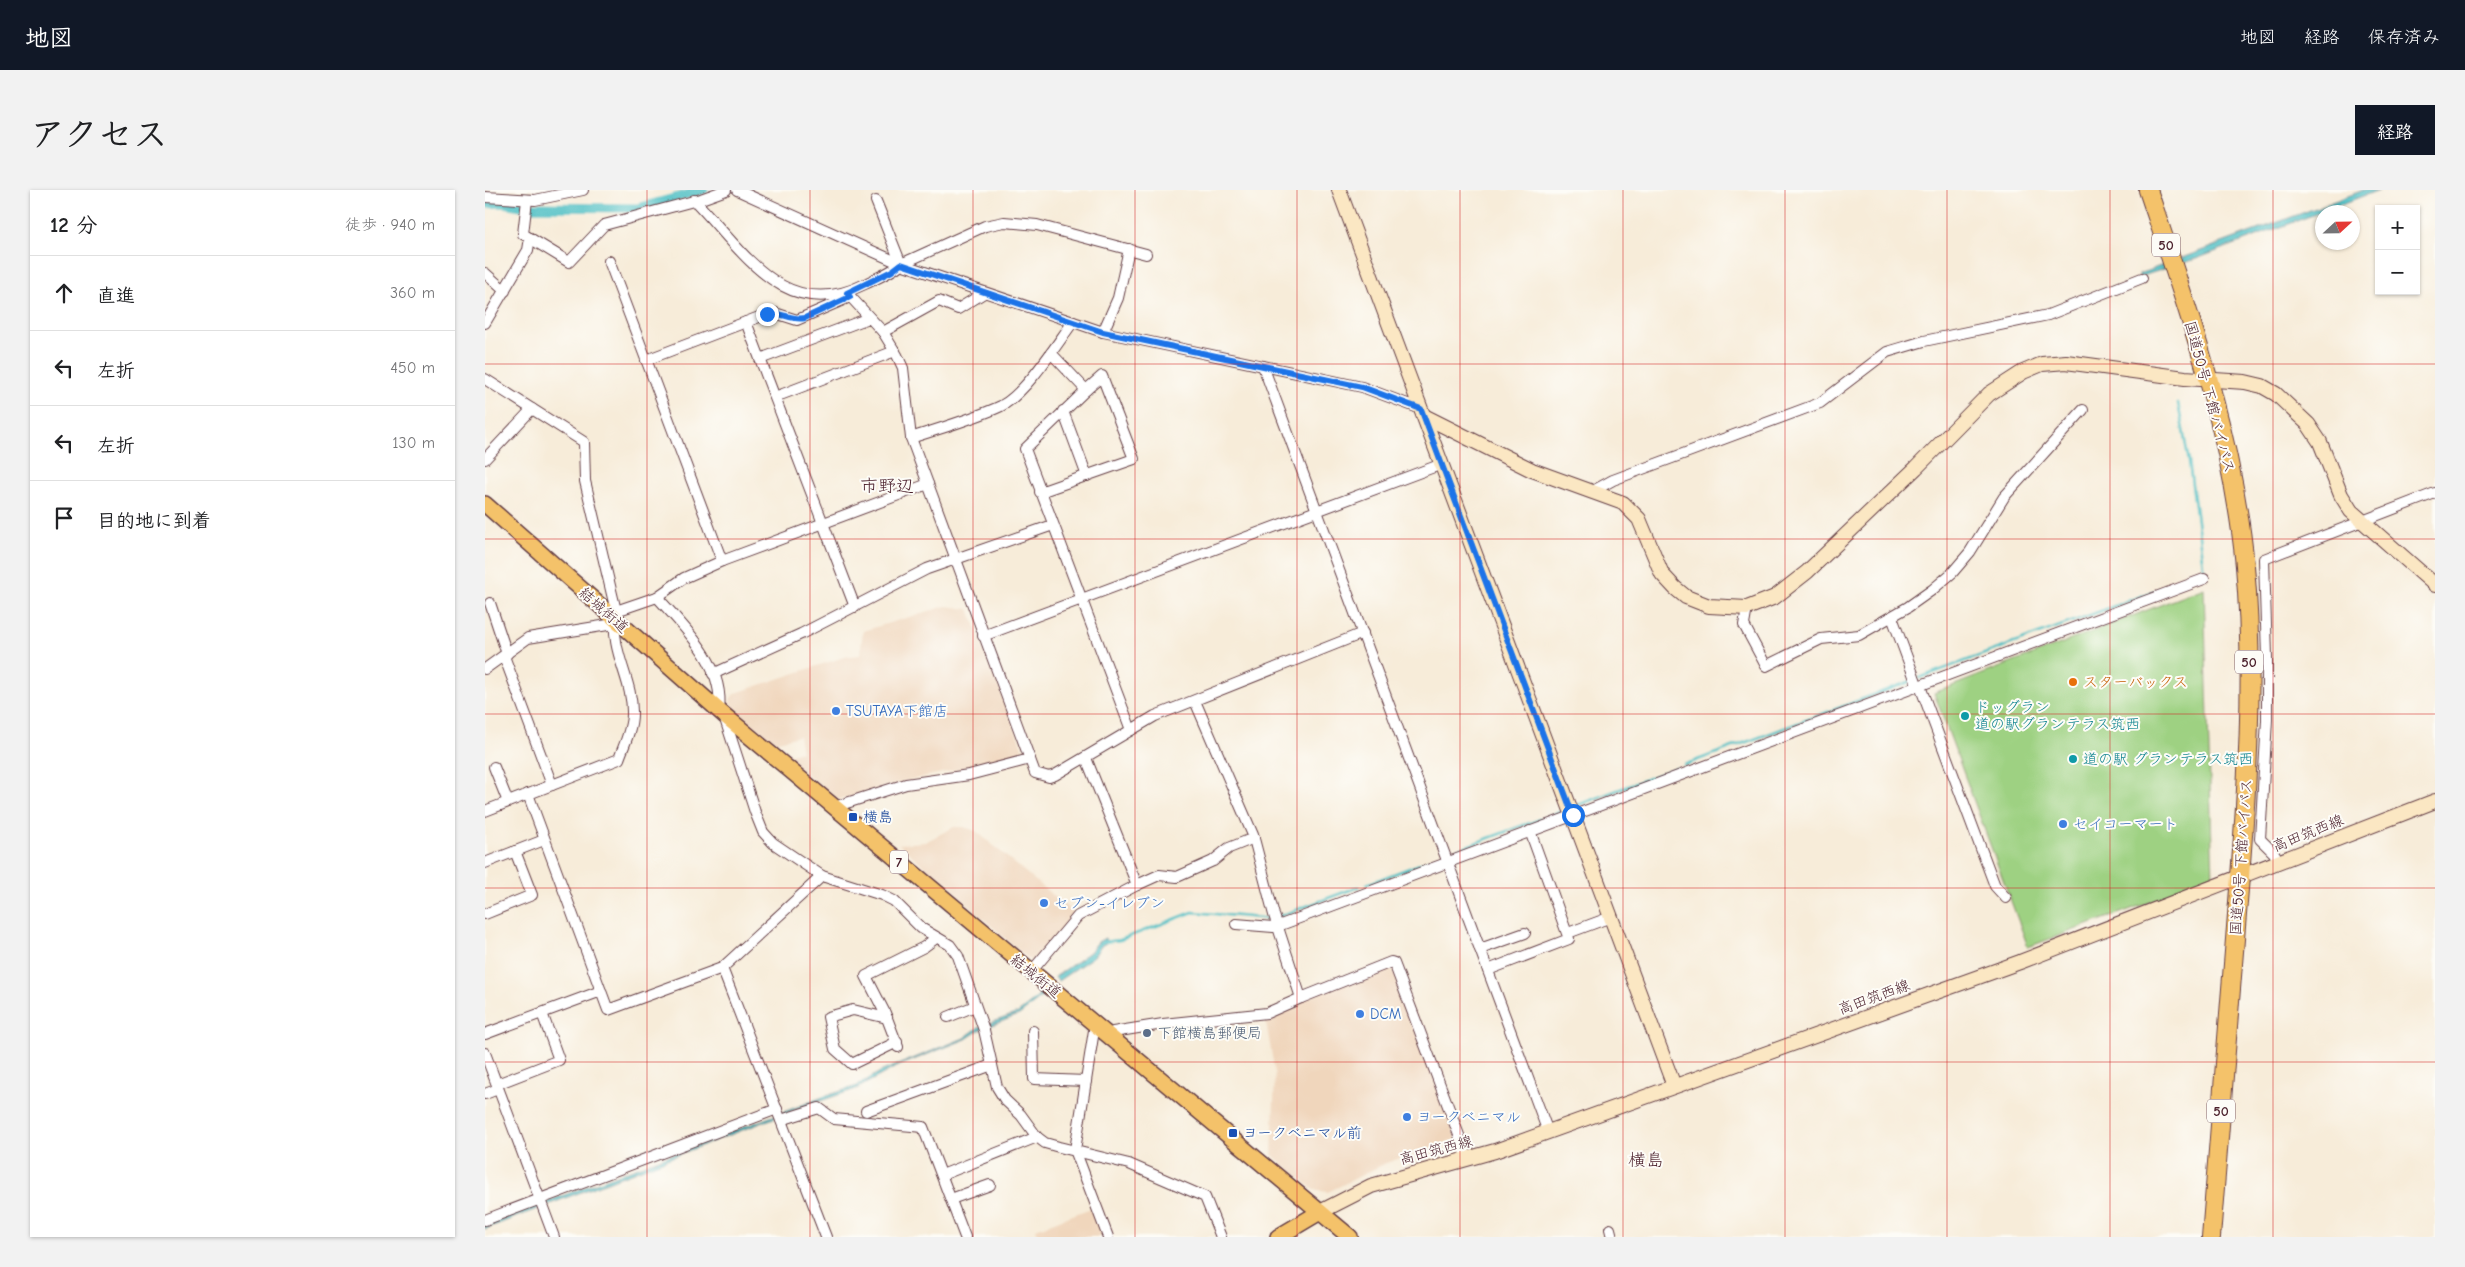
<!DOCTYPE html>
<html lang="ja">
<head>
<meta charset="utf-8">
<style>
	:root { --surface:#fff; --page:#f2f2f2; --text:#202124; --muted:#757577; --line:#e0e0e0; --accent:#111827 }
	body { margin:0; font-family:"Comic Neue","Klee One",sans-serif; background:var(--page); color:var(--text) }
	.controls { position:absolute; right:15px; top:15px; display:grid; overflow:hidden; border-radius:0px; box-shadow:0 1px 4px #0004 }
	.controls button { width:45px; height:45px; display:grid; place-items:center; padding:0; border:0; border-bottom:1px solid var(--line); background:var(--surface); color:var(--text); font:25px sans-serif }
	.compass { position:absolute; left:1830px; top:15px; width:45px; height:45px; border-radius:50%; background:var(--surface); box-shadow:0 1px 4px #0004; rotate:68deg }
	.stop { position:absolute; width:15px; height:15px; margin:-11px; border:4px solid #1a73e8; border-radius:50%; background:#fff }
	.stop.end { background:#1a73e8; border-color:#fff; box-shadow:0 1px 5px #0008 }
	.list { margin:0; padding:0; list-style:none }
	h2 { display:flex; justify-content:space-between; align-items:center; height:65px; margin:0; padding:0 20px; font-size:21px }
	h2 small { font-size:16px; font-weight:400; color:var(--muted) }
	.list li { display:grid; grid-template-columns:32px 1fr auto; gap:15px; align-items:center; box-sizing:border-box; height:75px; padding:0 20px; border-top:1px solid var(--line) }
	.list b { display:block; font-size:19px; white-space:nowrap }
	.list em { font-size:16px; font-style:normal; color:var(--muted) }
	.icon { flex:none; width:28px; height:28px; fill:none; stroke:currentColor; stroke-width:2; stroke-linecap:round; stroke-linejoin:round }
	.map { position:relative; flex:none; width:1950px; height:1047px; overflow:hidden; border-radius:0px }
	header { display:flex; align-items:center; gap:30px; box-sizing:border-box; height:70px; padding:0 25px; background:var(--accent); color:#fff }
	header strong { font-size:24px }
	nav { display:flex; gap:28px; margin-inline-start:auto; font-size:18px }
	.intro { display:flex; align-items:center; justify-content:space-between; box-sizing:border-box; height:120px; padding:0 30px }
	h1 { margin:0; font-size:35px }
	.button { padding:12px 22px; border-radius:0px; background:var(--accent); color:#fff; font-size:18px; font-weight:700 }
	main { display:flex; gap:30px; padding:0 30px }
	aside { flex:1; background:var(--surface); border-radius:0px; box-shadow:0 1px 4px #0004 }
	.map>svg:first-child { display:block }
</style>
</head>
<body>
<header>
<strong>地図</strong>
<nav><a>地図</a><a>経路</a><a>保存済み</a></nav>
</header>
<div class="intro"><h1>アクセス</h1><a class="button">経路</a></div>
<main>
<aside>
<h2>12 分<small>徒歩 · 940 m</small></h2>
<ul class="list">
<li><svg class="icon" aria-label="ahead" viewBox="0 0 24 24"><path d="M12 20V5M6 11l6-6 6 6"/></svg><div><b>直進</b></div><em>360 m</em></li>
<li><svg class="icon" aria-label="left" viewBox="0 0 24 24"><path d="M17 20v-9H6M10 6l-5 5 5 5"/></svg><div><b>左折</b></div><em>450 m</em></li>
<li><svg class="icon" aria-label="left" viewBox="0 0 24 24"><path d="M17 20v-9H6M10 6l-5 5 5 5"/></svg><div><b>左折</b></div><em>130 m</em></li>
<li><svg class="icon" aria-label="arrive" viewBox="0 0 24 24"><path d="M6 21V4h12l-3 4 3 4H6"/></svg><div><b>目的地に到着</b></div></li>
</ul>
</aside>
<div class="map">
<svg width="1950" height="1047" viewBox="0 0 1950 1047">
	<rect width="100%" height="100%" fill="#fdfcf7"/>
	<filter id="ink" filterUnits="userSpaceOnUse"><feTurbulence type="fractalNoise" baseFrequency=".02" numOctaves="2"/><feDisplacementMap in="SourceGraphic" scale="10" xChannelSelector="R" yChannelSelector="G"/><feConvolveMatrix kernelMatrix="1 2 1 2 8 2 1 2 1" color-interpolation-filters="sRGB"/></filter>
	<filter id="wash" filterUnits="userSpaceOnUse"><feTurbulence type="fractalNoise" baseFrequency=".0096" numOctaves="4" result="noise"/><feDisplacementMap in="SourceGraphic" scale="20" xChannelSelector="R" yChannelSelector="G"/><feGaussianBlur stdDeviation="1.12" result="paint"/><feColorMatrix in="noise" values="0 0 0 0 0 0 0 0 0 0 0 0 0 0 0 0 0 1.4 0 .05"/><feComposite in="paint" operator="in"/></filter>
	<g filter="url(#wash)">
		<rect width="100%" height="100%" fill="#f7ecd9"/>
		<g fill="#f0d6bc">
			<polygon points="461,416 484,419 540,565 420,591 353,610 298,566 317,561 314,546 285,553 256,530 246,516 245,510 248,505 254,502 359,467 375,465 378,441"/>
			<polygon points="469,637 479,637 491,641 590,724 548,773 414,654 440,652"/>
			<polygon points="906,774 971,949 901,973 843,1002 829,1000 787,965 790,883 780,826"/>
			<polygon points="606,1018 618,1047 554,1047 551,1039"/>
		</g>
		<polygon fill="#9ed182" stroke="#747856" points="1719,398 1728,689 1543,757 1449,503"/>
		<g fill="#50bfc4" stroke="#4d6f78">
			<polygon points="1879,0 1894,0 1711,69 1654,87 1654,84"/>
			<polygon points="620,748 621,753 617,755 609,766 573,791 570,787 605,762 613,752"/>
			<polygon points="554,803 558,806 534,825 496,839 481,849 411,877 371,899 320,916 0,1039 0,1035 338,907 372,896 395,882 479,848 494,837 533,823 553,807"/>
		</g>
		<g fill="none" stroke-linecap="round" stroke-linejoin="round">
			<g stroke="#50bfc4" stroke-width="2.5">
				<polyline points="1434,488 1719,383 1704,272 1693,213"/>
				<polyline points="1199,575 1429,490"/>
				<polyline points="1090,616 1191,578"/>
				<polyline points="963,663 1080,620"/>
				<polyline points="882,694 956,666"/>
				<polyline points="792,727 873,697"/>
				<polyline points="618,752 635,750 708,722 787,729"/>
			</g>
			<g stroke="#50bfc4" stroke-width="9">
				<polyline points="0,14 18,13 36,16"/>
				<polyline points="46,17 152,18 219,0"/>
			</g>
		</g>
	</g>
	<g filter="url(#ink)">
		<g fill="none" stroke-linecap="round" stroke-linejoin="round">
			<defs>
				<g id="street">
					<polyline points="252,0 416,74 618,142 877,197 936,219"/>
					<polyline points="0,7 50,10 98,0"/>
					<polyline points="42,10 38,44 84,72 119,35 216,9 241,0"/>
					<path d="M209,10C258,60 299,135 380,94C392,88 405,83 416,74L500,36L519,32L552,35L661,64"/>
					<polyline points="391,11 416,74"/>
					<polyline points="124,71 237,371"/>
					<polyline points="0,83 20,101"/>
					<polyline points="362,103 398,142 412,165 418,178 426,248 550,583 564,587 570,585 670,526 878,443"/>
					<polyline points="261,132 370,417"/>
					<polyline points="0,133 43,60 45,48"/>
					<polyline points="398,142 454,111 473,119 499,103"/>
					<polyline points="618,142 633,108 644,59"/>
					<polyline points="566,163 601,200 540,259 646,540"/>
					<polyline points="275,169 384,128"/>
					<polyline points="161,170 282,124 290,123 312,130 365,107"/>
					<polyline points="778,176 1063,942"/>
					<path d="M0,189L99,252L100,291L131,421C124,462 148,488 147,524C147,539 139,555 134,569L0,621"/>
					<polyline points="290,207 410,161"/>
					<polyline points="578,221 602,286"/>
					<path d="M426,248C453,239 491,228 516,216C541,203 571,155 588,132"/>
					<polyline points="0,269 47,219"/>
					<polyline points="1108,301 1128,290 1335,213 1402,162 1439,151 1563,125 1657,88"/>
					<polyline points="555,302 649,269 617,186 601,200"/>
					<path d="M172,407C200,438 240,475 234,521"/>
					<polyline points="5,413 22,464"/>
					<polyline points="1262,418 1259,435 1281,476 1336,449 1374,445 1423,417 1447,400 1467,383 1485,362 1519,307 1598,220"/>
					<polyline points="131,421 172,407 199,388 237,371 443,294"/>
					<polyline points="1407,427 1433,497"/>
					<polyline points="498,446 957,274"/>
					<polyline points="19,466 67,595"/>
					<polyline points="0,479 43,448 129,434"/>
					<polyline points="228,484 316,444 442,379 568,335"/>
					<polyline points="1435,496 1510,696 1521,708"/>
					<polyline points="239,526 270,622 278,642 288,653 337,686 397,705 409,711 436,738 465,755 473,766 499,840 512,897 520,910 536,925 552,947 560,953 574,957 644,974 720,1007 736,1047"/>
					<polyline points="9,577 23,612"/>
					<polyline points="43,604 123,820 237,778 337,686"/>
					<polyline points="349,617 421,594 484,585 545,569"/>
					<polyline points="1794,672 1789,663 1775,649 1782,530 1782,467 1779,369 1950,303"/>
					<polyline points="0,673 59,650"/>
					<polyline points="652,695 674,685 692,687 728,671 744,658 769,648"/>
					<polyline points="0,724 47,705 30,661"/>
					<polyline points="751,734 788,737 793,736 1719,389"/>
					<polyline points="1083,743 1126,727"/>
					<polyline points="995,759 1040,743"/>
					<polyline points="237,778 341,1047"/>
					<polyline points="1003,780 1084,749 1045,641"/>
					<polyline points="546,782 593,726 652,695 601,568"/>
					<polyline points="816,808 906,772 909,773 983,969"/>
					<polyline points="463,827 490,816"/>
					<polyline points="402,828 368,820 343,827 350,859 367,874 412,852"/>
					<polyline points="610,834 590,960 623,1047"/>
					<polyline points="548,841 549,889 601,891"/>
					<polyline points="0,844 116,801"/>
					<polyline points="625,846 628,842 678,834 782,823 816,808 789,725 768,645 710,511"/>
					<polyline points="413,857 400,823 381,786 439,757 451,748"/>
					<polyline points="0,863 69,1047"/>
					<polyline points="12,894 74,870 57,823"/>
					<polyline points="0,904 13,899"/>
					<polyline points="381,921 507,875"/>
					<polyline points="296,930 334,918 349,929 438,937 480,1047"/>
					<polyline points="457,985 552,947"/>
					<polyline points="466,1009 505,995"/>
					<polyline points="0,1030 292,919"/>
					<polyline points="1125,1039 1127,1047"/>
				</g>
				<g id="secondary">
					<polyline points="854,0 1189,896"/>
					<polyline points="939,226 1047,280 1138,313 1154,329 1177,384 1190,398 1201,407 1224,416 1262,418 1290,407 1322,382 1431,278 1504,204 1538,182 1557,174 1581,172 1700,188 1760,192 1777,196 1791,204 1823,234 1835,252 1856,305 1866,321 1950,395"/>
					<polyline points="835,1022 886,996 1010,961 1535,772 1950,611"/>
				</g>
				<g id="primary">
					<polyline points="0,314 239,525 865,1047"/>
					<polyline points="793,1047 835,1022"/>
				</g>
				<path id="highway" d="M1663,0C1704,123 1748,246 1760,376C1770,488 1762,600 1753,712C1744,824 1735,935 1726,1047"/>
			</defs>
			<use href="#street" stroke="#643e45" stroke-width="12"/>
			<use href="#secondary" stroke="#643e45" stroke-width="16"/>
			<use href="#primary" stroke="#643e45" stroke-width="18"/>
			<use href="#highway" stroke="#643e45" stroke-width="20"/>
			<use href="#street" stroke="#fff" stroke-width="10"/>
			<use href="#secondary" stroke="#fbe7c3" stroke-width="14"/>
			<use href="#primary" stroke="#f4c26a" stroke-width="15"/>
			<use href="#highway" stroke="#f4c26a" stroke-width="18"/>
		</g>
	</g>
	<g fill="none" stroke-linecap="round" stroke-linejoin="round" filter="url(#ink)">
		<path stroke="#1a73e8" stroke-width="6" d="M282,124C295,121 306,131 320,128L365,107L362,103L407,81L416,74L618,142L877,197L936,219L1088,625"/>
	</g>
	<path fill="none" stroke="#d62828" stroke-width="1" stroke-opacity="0.55" d="M162,0V1047M325,0V1047M488,0V1047M650,0V1047M812,0V1047M975,0V1047M1138,0V1047M1300,0V1047M1462,0V1047M1625,0V1047M1788,0V1047M0,174H1950M0,349H1950M0,524H1950M0,698H1950M0,872H1950"/>
	<circle fill="#e8710a" stroke="#fdfcf7" stroke-width="2" cx="1588" cy="492" r="5"/>
	<g fill="#3f7fe0" stroke="#fdfcf7" stroke-width="2">
		<circle cx="351" cy="521" r="5"/>
		<circle cx="1578" cy="634" r="5"/>
		<circle cx="559" cy="713" r="5"/>
		<circle cx="875" cy="824" r="5"/>
		<circle cx="922" cy="927" r="5"/>
	</g>
	<g fill="#0f9aa8" stroke="#fdfcf7" stroke-width="2">
		<circle cx="1480" cy="526" r="5"/>
		<circle cx="1588" cy="569" r="5"/>
	</g>
	<g fill="#1a4fb4" stroke="#fdfcf7" stroke-width="2">
		<rect x="363" y="622" width="10" height="10" rx="2.5"/>
		<rect x="743" y="938" width="10" height="10" rx="2.5"/>
	</g>
	<circle fill="#5c6f8a" stroke="#fdfcf7" stroke-width="2" cx="662" cy="843" r="5"/>
	<g text-anchor="middle" stroke-width="4" stroke-linejoin="round" paint-order="stroke">
		<g fill="#fdfcf7" stroke="#806168" stroke-width="1">
			<rect x="1667" y="43.5" width="28" height="23" rx="4"/>
			<rect x="1750" y="460.5" width="28" height="23" rx="4"/>
			<rect x="405" y="660.5" width="18" height="23" rx="4"/>
			<rect x="1722" y="909.5" width="28" height="23" rx="4"/>
		</g>
		<g font-size="14" font-weight="bold" fill="#4a1f2b">
			<text x="1681" y="60">50</text>
			<text x="1764" y="477">50</text>
			<text x="414" y="677">7</text>
			<text x="1736" y="926">50</text>
		</g>
		<g font-size="15" fill="#4a1f2b" stroke="#fdfcf7">
			<text transform="translate(1725 207) rotate(75)" y="5">国道50号 下館バイパス</text>
			<text transform="translate(119 420) rotate(42)" y="5">結城街道</text>
			<text transform="translate(1823 643) rotate(-22)" y="5">高田筑西線</text>
			<text transform="translate(1756 667) rotate(-86)" y="5">国道50号 下館バイパス</text>
			<text transform="translate(551 786) rotate(39)" y="5">結城街道</text>
			<text transform="translate(1389 807) rotate(-20)" y="5">高田筑西線</text>
			<text transform="translate(951 960) rotate(-15)" y="5">高田筑西線</text>
		</g>
		<g font-size="15" fill="#c56008" stroke="#fdfcf7" text-anchor="start">
			<text x="1598" y="497">スターバックス</text>
		</g>
		<g font-size="15" fill="#0d838f" stroke="#fdfcf7" text-anchor="start">
			<text x="1490" y="522">ドッグラン<tspan x="1490" dy="17">道の駅グランテラス筑西</tspan></text>
			<text x="1598" y="574">道の駅 グランテラス筑西</text>
		</g>
		<g font-size="15" fill="#366cbe" stroke="#fdfcf7" text-anchor="start">
			<text x="361" y="526">TSUTAYA下館店</text>
			<text x="1588" y="639">セイコーマート</text>
			<text x="569" y="718">セブン-イレブン</text>
			<text x="885" y="829">DCM</text>
			<text x="932" y="932">ヨークベニマル</text>
		</g>
		<g font-size="15" fill="#164399" stroke="#fdfcf7" text-anchor="start">
			<text x="378" y="632">横島</text>
			<text x="758" y="948">ヨークベニマル前</text>
		</g>
		<g font-size="15" fill="#4e5e75" stroke="#fdfcf7" text-anchor="start">
			<text x="672" y="848">下館横島郵便局</text>
		</g>
		<g font-size="18" fill="#4a1f2b" stroke="#fdfcf7">
			<text x="402" y="302">市野辺</text>
			<text x="1161" y="976">横島</text>
		</g>
	</g>
</svg>
<div class="controls">
<button>+</button>
<button>−</button>
</div>
<svg class="compass" viewBox="-18 -18 36 36"><path d="M0-13l5 13h-10z" fill="#e53935"/><path d="M0 13l5-13h-10z" fill="#757577"/></svg>
<div class="stop" style="left:1088px;top:625px"></div>
<div class="stop end" style="left:282px;top:124px"></div>
</div>
</main>
</body>
</html>
